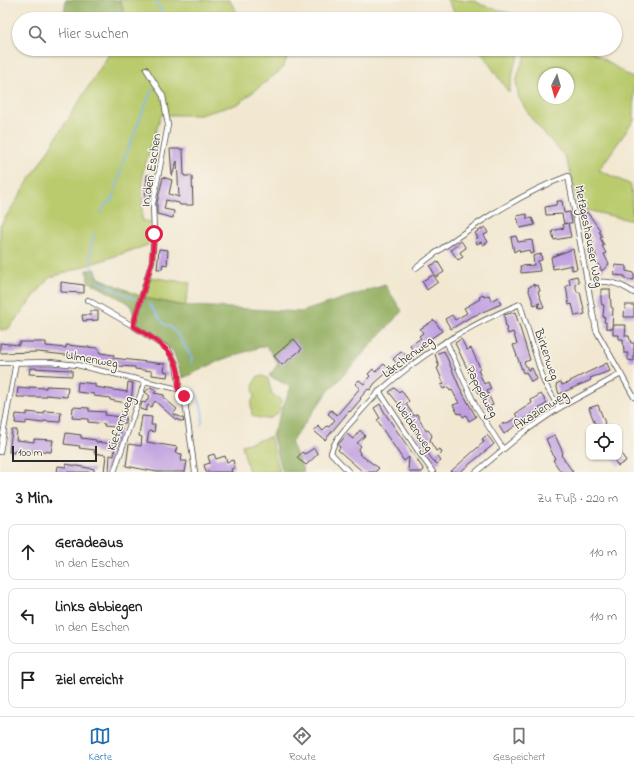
<!DOCTYPE html>
<html lang="de">
<head>
<meta charset="utf-8">
<style>
	:root { --surface:#fff; --page:#f6f6f6; --text:#202124; --muted:#757577; --line:#e0e0e0; --accent:#1f6fb2 }
	body { margin:0; font-family:"Indie Flower",sans-serif; background:var(--page); color:var(--text) }
	.controls { position:absolute; right:12px; bottom:12px; display:grid; overflow:hidden; border-radius:8px; box-shadow:0 1px 3px #0004 }
	.controls button { width:36px; height:36px; display:grid; place-items:center; padding:0; border:0; border-bottom:1px solid var(--line); background:var(--surface); color:var(--text); font:20px sans-serif }
	.compass { position:absolute; left:538px; top:68px; width:36px; height:36px; border-radius:50%; background:var(--surface); box-shadow:0 1px 3px #0004; rotate:185deg }
	.scale { position:absolute; left:12px; bottom:10px; width:85px; box-sizing:border-box; padding-left:4px; border:2px solid #2b2b2b; border-top:0; font-size:11px; line-height:14px; white-space:nowrap; color:#2b2b2b; -webkit-text-stroke:3px #f7f3e8; paint-order:stroke }
	.stop { position:absolute; width:12px; height:12px; margin:-9px; border:3px solid #e11d48; border-radius:50%; background:#fff }
	.stop.end { background:#e11d48; border-color:#fff; box-shadow:0 1px 4px #0008 }
	.list { margin:0; padding:0; list-style:none }
	h2 { display:flex; justify-content:space-between; align-items:center; height:52px; margin:0; padding:0 16px; font-size:17px }
	h2 small { font-size:13px; font-weight:400; color:var(--muted) }
	.list li { display:grid; grid-template-columns:26px 1fr auto; gap:12px; align-items:center; box-sizing:border-box; height:56px; margin:0 8px 8px; padding:0 8px; border:1px solid var(--line); border-radius:8px }
	.list b { display:block; font-size:15px; white-space:nowrap }
	.list p { margin:0; font-size:13px; white-space:nowrap; color:var(--muted) }
	.list em { font-size:13px; font-style:normal; color:var(--muted) }
	.icon { flex:none; width:22px; height:22px; fill:none; stroke:currentColor; stroke-width:2; stroke-linecap:round; stroke-linejoin:round }
	.map { position:relative; flex:none; width:634px; height:472px; overflow:hidden }
	.search { position:absolute; background:var(--surface); box-shadow:0 1px 3px #0004; left:12px; right:12px; top:12px; height:44px; display:flex; align-items:center; gap:10px; box-sizing:border-box; padding:0 14px; border-radius:22px; color:var(--muted); font-size:15px }
	.sheet { height:244px; background:var(--surface) }
	nav { display:flex; justify-content:space-around; align-items:center; box-sizing:border-box; height:56px; border-top:1px solid var(--line); background:var(--surface); font-size:11px; color:var(--muted) }
	nav a { display:grid; justify-items:center; gap:2px }
	nav .on { color:var(--accent) }
	.map>svg:first-child { display:block }
</style>
</head>
<body>
<div class="map">
<svg width="634" height="472" viewBox="0 0 634 472">
	<rect width="100%" height="100%" fill="#f7f3e8"/>
	<filter id="ink" filterUnits="userSpaceOnUse"><feTurbulence type="fractalNoise" baseFrequency=".025" numOctaves="2"/><feDisplacementMap in="SourceGraphic" scale="8" xChannelSelector="R" yChannelSelector="G"/><feConvolveMatrix kernelMatrix="1 2 1 2 8 2 1 2 1" color-interpolation-filters="sRGB"/></filter>
	<filter id="wash" filterUnits="userSpaceOnUse"><feTurbulence type="fractalNoise" baseFrequency=".012" numOctaves="4" result="noise"/><feDisplacementMap in="SourceGraphic" scale="16" xChannelSelector="R" yChannelSelector="G"/><feGaussianBlur stdDeviation="0.9" result="paint"/><feColorMatrix in="noise" values="0 0 0 0 0 0 0 0 0 0 0 0 0 0 0 0 0 1.4 0 .05"/><feComposite in="paint" operator="in"/></filter>
	<g filter="url(#wash)">
		<rect width="100%" height="100%" fill="#f2e8d1"/>
		<g fill="#bacb6e" stroke="#727b4c" fill-rule="evenodd">
			<polygon points="120,0 229,0 242,19 126,19"/>
			<polygon points="447,0 473,0 482,5 529,19 459,19"/>
			<polygon points="111,49 264,49 268,54 287,58 282,69 238,104 200,115 161,115 143,171 142,220 150,222 148,245 49,278 8,329 0,330 0,226 108,56"/>
			<polygon points="479,49 522,49 514,67 509,93"/>
			<path d="M529,49H588L634,79V120L599,170L631,185L633,221L578,208L571,174L565,157L531,118L519,98L516,82L520,68ZM544,74H568V98H544Z"/>
			<polygon points="150,277 190,283 185,306 145,298"/>
			<path d="M263,376L268,379L272,394L281,400C282,418 266,423 252,415L251,403L255,395C251,389 254,383 257,377Z"/>
			<polygon points="270,437 280,472 249,472 242,445"/>
		</g>
		<g fill="#93af61" stroke="#5f6d46">
			<polygon points="66,0 120,0 126,19 73,19 64,14"/>
			<polygon points="95,269 99,278 145,298 177,305 301,312 385,285 402,311 326,394 291,442 304,472 283,472 272,435 291,387 269,376 278,364 266,345 221,360 183,378 173,351 139,326 130,304 88,281 87,270"/>
		</g>
		<g fill="none" stroke-linecap="round" stroke-linejoin="round">
			<g stroke="#87b8f3" stroke-width="1.5">
				<polyline points="154,0 167,19"/>
				<polyline points="171,58 173,49"/>
				<polyline points="101,213 106,203 113,200 124,159 152,89"/>
				<path d="M94,234C90,249 88,269 98,281L135,299"/>
				<polyline points="149,304 164,324 169,326 178,335 192,358 191,363"/>
				<path d="M194,390C199,398 206,415 201,425"/>
			</g>
		</g>
		<g id="blocks">
			<g fill="#c09fe1">
				<polygon points="170,149 183,149 184,176 192,176 193,205 180,205 179,203 166,200 164,209 174,211 173,218 157,214 157,203 163,177 172,180 169,194 179,197 177,161 172,176"/>
				<polygon points="147,175 152,175 150,199 145,198"/>
				<polygon points="557,201 562,201 564,213 570,212 572,223 568,223 571,237 554,240 552,231 564,228 563,224 567,223 564,224 562,214 546,215 545,207 556,205"/>
				<polygon points="587,212 600,230 599,231 602,237 600,238 604,245 602,246 606,253 604,254 609,264 602,271 595,259 597,258 592,243 594,242 583,215"/>
				<polygon points="527,214 527,219 532,218 535,225 520,228 517,216"/>
				<polygon points="485,227 488,233 484,235 488,242 483,245 481,242 477,244 475,239 478,238 475,233"/>
				<polygon points="516,236 518,242 532,240 534,253 530,254 529,250 520,252 519,249 514,252 511,237"/>
				<polygon points="461,241 466,248 460,252 463,257 458,260 451,250"/>
				<polygon points="159,249 168,250 167,265 163,264 162,269 157,269"/>
				<polygon points="573,249 577,269 572,270 572,265 553,269 551,257"/>
				<polygon points="541,254 542,260 538,261 540,271 521,273 520,266 534,265 533,256"/>
				<polygon points="438,262 444,272 436,277 430,266"/>
				<polygon points="615,265 626,266 626,271 634,273 634,280 625,279 625,276 614,275"/>
				<polygon points="433,275 438,282 427,290 422,281"/>
				<polygon points="577,276 579,283 575,284 577,292 580,292 585,314 575,316 572,304 569,305 566,286 570,285 569,278"/>
				<polygon points="61,282 84,285 84,293 61,292"/>
				<polygon points="534,284 535,286 538,285 540,291 538,292 544,307 539,308 538,304 540,303 534,305 528,288"/>
				<polygon points="601,289 610,289 611,307 613,308 612,329 606,328 606,322 604,322 605,317 603,317 604,305 602,305 601,300"/>
				<polygon points="483,295 484,297 489,295 491,301 498,297 501,304 469,318 451,329 445,319 452,315 455,320 467,313 464,308 480,299 479,297"/>
				<polygon points="625,305 634,305 634,317 624,317"/>
				<polygon points="90,311 98,311 98,320 83,321 82,315 91,315"/>
				<polygon points="515,312 530,360 524,362 528,370 532,368 537,379 531,382 526,372 523,373 521,367 513,345 517,344 513,332 508,334 506,327 504,315"/>
				<polygon points="434,320 442,331 424,343 426,345 414,352 410,346 421,338 419,336 423,333 420,329"/>
				<polygon points="613,325 626,325 625,336 629,336 631,343 634,343 634,361 628,360 628,353 624,353 623,339 619,339 619,335 613,335"/>
				<polygon points="294,339 302,349 282,365 274,356"/>
				<polygon points="461,339 467,350 471,348 480,368 478,370 484,384 488,382 491,389 487,391 493,405 486,408 455,343"/>
				<polygon points="19,342 46,342 46,346 66,348 66,345 98,348 100,353 114,355 113,358 165,364 164,371 168,372 167,377 152,375 152,371 135,369 135,367 118,366 118,363 84,359 85,357 38,352 0,353 0,343 19,345"/>
				<polygon points="402,351 407,357 398,365 393,359"/>
				<polygon points="444,351 459,386 476,417 469,421 466,415 463,417 461,413 458,414 453,405 459,403 452,390 450,391 448,387 443,389 441,385 444,384 437,368 439,367 435,354"/>
				<polygon points="607,363 610,371 590,378 591,380 559,394 556,384 561,382 562,385 571,382 570,381"/>
				<polygon points="384,364 390,370 375,383 370,390 368,389 360,398 361,399 350,412 349,411 325,440 314,431 318,426 323,431 327,426 329,427 335,420 328,414 331,410 337,415 360,388 355,384 359,380 364,384 370,376 368,374 373,369 375,372"/>
				<polygon points="30,368 72,370 72,376 29,374"/>
				<polygon points="78,382 95,384 95,387 127,392 128,382 133,383 131,404 110,400 110,398 94,396 94,394 77,392"/>
				<polygon points="46,386 68,387 67,397 46,395 46,397 17,397 18,388 29,389 29,387 46,388"/>
				<polygon points="151,387 156,391 154,393 164,395 164,398 177,409 173,414 183,418 184,422 175,419 155,401 151,407 148,405 146,411 140,409 142,402 145,403 150,396 145,392"/>
				<polygon points="394,388 399,392 401,390 409,401 406,404 414,416 417,414 426,431 428,430 432,435 430,441 436,451 440,449 442,453 438,457 441,461 437,464 431,458 400,408 401,407 389,392"/>
				<polygon points="541,394 547,403 504,434 499,426 503,423 504,425 514,419 517,416 515,414 532,403 531,400"/>
				<polygon points="380,404 386,415 424,470 422,472 411,472 408,469 409,457 404,461 381,427 377,420 380,418 374,408"/>
				<polygon points="598,405 605,423 603,425 605,427 596,427 589,408"/>
				<polygon points="73,407 89,408 89,411 106,412 105,415 121,417 122,411 126,411 125,423 121,423 118,445 115,444 114,456 110,455 109,472 104,472 106,455 94,453 95,450 79,448 80,446 64,444 66,433 81,435 81,438 96,440 96,442 113,444 115,427 104,426 105,424 88,422 88,419 72,418"/>
				<polygon points="44,411 61,412 60,422 43,421 43,423 26,421 26,424 15,423 16,414 27,415 27,412 44,414"/>
				<polygon points="142,416 152,417 151,425 155,425 154,432 149,431 147,442 177,447 175,453 182,454 181,461 187,461 185,472 157,472 126,466 129,444 141,446 142,437 139,436"/>
				<polygon points="12,430 17,430 16,440 34,442 34,439 53,440 51,452 33,450 33,452 14,451 14,453 9,452"/>
				<polygon points="360,430 365,436 357,443 361,446 358,450 360,453 359,454 379,468 375,472 363,472 338,450 340,447 338,445 347,434 353,439"/>
				<polygon points="487,435 494,444 460,472 450,472 484,442 482,439"/>
				<polygon points="555,435 563,453 561,455 573,472 561,472 553,460 555,459 546,439"/>
				<polygon points="314,448 318,454 306,465 297,458 302,452 305,454"/>
				<polygon points="619,450 626,461 618,466 612,457 619,457"/>
				<polygon points="214,454 216,459 225,456 227,462 233,460 235,468 231,469 232,472 206,472 204,465 210,463 208,456"/>
				<polygon points="66,464 94,469 94,472 57,472 58,466 66,467"/>
			</g>
		</g>
	</g>
	<g filter="url(#ink)">
		<use href="#blocks" fill-opacity="0" stroke="#494744" stroke-width="1"/>
		<g fill="none" stroke-linecap="round" stroke-linejoin="round">
			<defs>
				<g id="street">
					<path d="M416,268C458,235 518,194 568,176L596,330L634,397"/>
					<path d="M588,283C607,280 618,282 634,293"/>
					<polyline points="88,300 133,326 168,349 176,364 179,383 178,389 184,395 195,472"/>
					<polyline points="133,326 152,261 154,234 153,203 168,125 163,96 146,69"/>
					<polyline points="446,341 476,407 503,449"/>
					<polyline points="0,363 50,362 77,365 178,389"/>
					<polyline points="379,391 422,457 433,472"/>
					<polyline points="0,452 16,362"/>
					<polyline points="114,472 145,381"/>
					<path d="M349,472L331,453C334,440 346,428 355,418C363,409 371,399 380,391C421,354 469,325 520,304L544,382L559,408"/>
					<polyline points="476,472 524,432 559,408 621,374"/>
				</g>
			</defs>
			<use href="#street" stroke="#494744" stroke-width="6"/>
			<use href="#street" stroke="#fff" stroke-width="4.5"/>
		</g>
	</g>
	<g fill="none" stroke-linecap="round" stroke-linejoin="round" filter="url(#ink)">
		<path stroke="#e11d48" stroke-width="5" d="M154,234L152,261L133,326C157,341 184,354 178,389L184,396"/>
	</g>
	<g text-anchor="middle" stroke-width="3" stroke-linejoin="round" paint-order="stroke">
		<g font-size="13" fill="#2b2b2b" stroke="#f7f3e8">
			<text transform="translate(150 170) rotate(-81)" y="5">In den Eschen</text>
			<text transform="translate(590 236) rotate(79)" y="5">Metzgeshauser Weg</text>
			<text transform="translate(548 354) rotate(71)" y="5">Birkenweg</text>
			<text transform="translate(407 356) rotate(-37)" y="5">Lärchenweg</text>
			<text transform="translate(92 358) rotate(10)" y="5">Ulmenweg</text>
			<text transform="translate(483 391) rotate(63)" y="5">Pappelweg</text>
			<text transform="translate(540 409) rotate(-33)" y="5">Akazienweg</text>
			<text transform="translate(119 423) rotate(-71)" y="5">Kiefernweg</text>
			<text transform="translate(415 426) rotate(56)" y="5">Weidenweg</text>
		</g>
	</g>
</svg>
<div class="controls">
<button><svg class="icon" aria-label="locate" viewBox="0 0 24 24"><circle cx="12" cy="12" r="6"/><path d="M12 2v4M12 18v4M2 12h4M18 12h4"/></svg></button>
</div>
<svg class="compass" viewBox="-18 -18 36 36"><path d="M0-13l5 13h-10z" fill="#e53935"/><path d="M0 13l5-13h-10z" fill="#757577"/></svg>
<div class="scale">100 m</div>
<div class="stop" style="left:154px;top:234px"></div>
<div class="stop end" style="left:184px;top:396px"></div>
<div class="search"><svg class="icon" aria-label="search" viewBox="0 0 24 24"><circle cx="10" cy="10" r="6"/><path d="M15 15l6 6"/></svg>Hier suchen</div>
</div>
<section class="sheet">
<h2>3 Min.<small>Zu Fuß · 220 m</small></h2>
<ul class="list">
<li><svg class="icon" aria-label="ahead" viewBox="0 0 24 24"><path d="M12 20V5M6 11l6-6 6 6"/></svg><div><b>Geradeaus</b><p>In den Eschen</p></div><em>110 m</em></li>
<li><svg class="icon" aria-label="left" viewBox="0 0 24 24"><path d="M17 20v-9H6M10 6l-5 5 5 5"/></svg><div><b>Links abbiegen</b><p>In den Eschen</p></div><em>110 m</em></li>
<li><svg class="icon" aria-label="arrive" viewBox="0 0 24 24"><path d="M6 21V4h12l-3 4 3 4H6"/></svg><div><b>Ziel erreicht</b></div></li>
</ul>
</section>
<nav>
<a class="on"><svg class="icon" aria-label="map" viewBox="0 0 24 24"><path d="M3 6l6-2 6 2 6-2v14l-6 2-6-2-6 2zM9 4v14M15 6v14"/></svg>Karte</a>
<a><svg class="icon" aria-label="directions" viewBox="0 0 24 24"><path d="M12 3l9 9-9 9-9-9zM9 14v-3h6M13 9l2 2-2 2"/></svg>Route</a>
<a><svg class="icon" aria-label="saved" viewBox="0 0 24 24"><path d="M7 4h10v16l-5-4-5 4z"/></svg>Gespeichert</a>
</nav>
</body>
</html>
